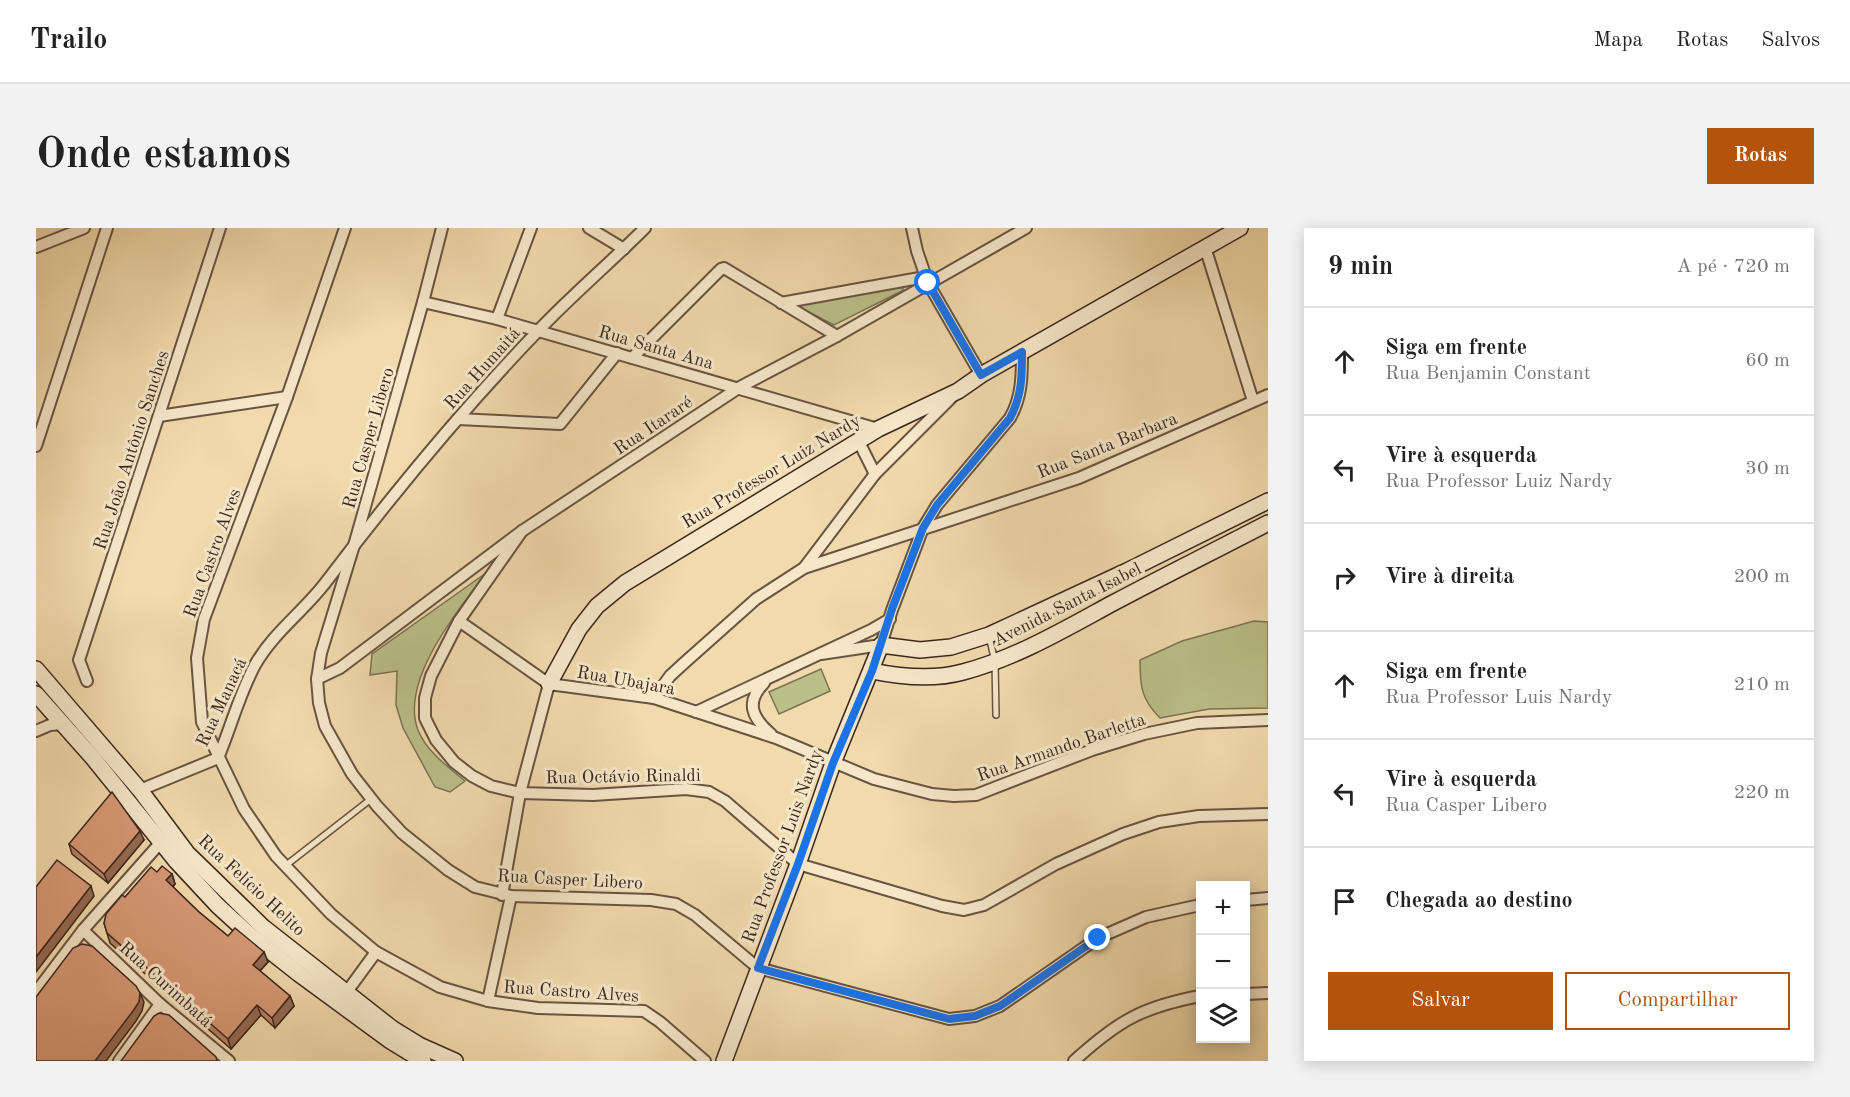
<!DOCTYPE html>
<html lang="pt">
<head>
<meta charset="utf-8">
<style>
	:root { --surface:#fff; --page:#f2f2f2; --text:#222; --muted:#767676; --line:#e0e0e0; --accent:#b45309 }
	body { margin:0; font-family:"Old Standard TT",serif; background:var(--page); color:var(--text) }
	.controls { position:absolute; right:18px; bottom:18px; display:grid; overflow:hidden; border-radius:0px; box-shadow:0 3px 15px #0003 }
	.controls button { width:54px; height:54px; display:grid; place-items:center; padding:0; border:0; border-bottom:2px solid var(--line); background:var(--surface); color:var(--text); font:30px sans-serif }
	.stop { position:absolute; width:18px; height:18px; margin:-14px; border:4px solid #1a73e8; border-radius:50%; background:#fff }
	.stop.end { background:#1a73e8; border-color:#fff; box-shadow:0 2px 6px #0008 }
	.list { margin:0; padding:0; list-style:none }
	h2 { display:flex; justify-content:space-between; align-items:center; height:78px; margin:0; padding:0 24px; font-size:26px }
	h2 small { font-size:20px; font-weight:400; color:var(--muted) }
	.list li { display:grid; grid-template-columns:39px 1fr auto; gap:18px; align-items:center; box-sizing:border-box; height:108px; padding:0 24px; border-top:2px solid var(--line) }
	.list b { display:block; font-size:22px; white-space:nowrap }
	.list p { margin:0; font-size:20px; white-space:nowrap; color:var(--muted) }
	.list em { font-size:20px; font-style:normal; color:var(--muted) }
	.actions { display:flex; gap:12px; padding:18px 24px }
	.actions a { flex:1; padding:14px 0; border:2px solid var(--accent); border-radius:0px; text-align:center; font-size:21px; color:var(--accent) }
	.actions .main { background:var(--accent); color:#fff }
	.icon { flex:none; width:33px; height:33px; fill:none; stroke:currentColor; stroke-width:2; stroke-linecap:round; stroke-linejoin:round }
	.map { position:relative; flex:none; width:1232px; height:833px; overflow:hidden; border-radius:0px }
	header { display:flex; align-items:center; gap:36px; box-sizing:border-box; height:84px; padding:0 30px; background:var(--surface); border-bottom:2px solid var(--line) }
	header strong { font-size:28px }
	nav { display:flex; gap:33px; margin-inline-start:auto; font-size:21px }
	.intro { display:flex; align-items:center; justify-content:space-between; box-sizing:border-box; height:144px; padding:0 36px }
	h1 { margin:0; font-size:42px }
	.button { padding:15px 27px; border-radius:0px; background:var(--accent); color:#fff; font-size:21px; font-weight:700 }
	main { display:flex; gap:36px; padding:0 36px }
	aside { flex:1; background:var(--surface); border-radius:0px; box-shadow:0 3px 15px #0003 }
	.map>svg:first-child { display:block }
</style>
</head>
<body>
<header>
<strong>Trailo</strong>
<nav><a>Mapa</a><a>Rotas</a><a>Salvos</a></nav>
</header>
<div class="intro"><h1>Onde estamos</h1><a class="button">Rotas</a></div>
<main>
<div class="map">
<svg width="1232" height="833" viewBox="0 0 1232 833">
	<rect width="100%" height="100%" fill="#f1daac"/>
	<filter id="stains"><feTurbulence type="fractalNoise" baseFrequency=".00333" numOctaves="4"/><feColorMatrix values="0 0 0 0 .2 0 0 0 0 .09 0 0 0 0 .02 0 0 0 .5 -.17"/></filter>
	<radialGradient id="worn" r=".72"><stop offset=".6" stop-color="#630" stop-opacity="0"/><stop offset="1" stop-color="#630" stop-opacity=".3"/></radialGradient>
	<g fill="#bbbf88" stroke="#7b7354" stroke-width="1.5">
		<polygon points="864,58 868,62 798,97 759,77"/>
		<path d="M450,345C423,381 363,453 382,502C391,524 411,538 429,553L414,564L399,559L367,500L360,477L361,443L334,447L336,426Z"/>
		<path d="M1218,393L1232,394V480L1173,481L1124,490C1105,471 1104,458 1104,432L1146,413Z"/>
		<polygon points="785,441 794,463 743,486 733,464"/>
	</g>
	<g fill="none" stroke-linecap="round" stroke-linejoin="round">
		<defs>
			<g id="lane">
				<polyline points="953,408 959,434 960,487"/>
				<polyline points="249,638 335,571"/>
			</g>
			<g id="street">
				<polyline points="309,0 251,169 168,391 161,430 166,494 208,581 240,628 295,686 340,724 404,759 452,773 502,780 608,783 624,794 669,833"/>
				<polyline points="406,0 387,74 319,314 285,425 281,451 283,475 289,498 316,546 341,578 366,605 412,642 439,659 475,668 615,672 640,676 659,687 722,740 913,791 939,788 964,778 1062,710 1110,689 1164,677"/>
				<polyline points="553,0 588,21"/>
				<polyline points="876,0 881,23 892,55 945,147"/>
				<polyline points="0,19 48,0"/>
				<polyline points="1169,19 1217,173"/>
				<polyline points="387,74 461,91 842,201"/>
				<polyline points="745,75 889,49"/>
				<polyline points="461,91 495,0"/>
				<polyline points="596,130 685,41 688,40 801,108"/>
				<polyline points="123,188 251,169"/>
				<polyline points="422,191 524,196 581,125"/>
				<polyline points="823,214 839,246"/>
				<polyline points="0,218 71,0"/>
				<polyline points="486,303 423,393 395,448 389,470 389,490 400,512 418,534 436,548 455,558 484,565 557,567 650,561 673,564 689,573 762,636 906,678 928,682 948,677 1020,636 1087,606 1123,594 1163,588 1232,586"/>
				<polyline points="768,340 839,246 915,170"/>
				<polyline points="423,393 513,456 618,470 740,510 838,551 896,566 918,568 940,567 1056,522 1108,506 1161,495 1232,492"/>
				<path d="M785,426L845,417L856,382L887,300L901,277L974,190C986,169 986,148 986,124"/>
				<polyline points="281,451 304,440 486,303 704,159 801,108 990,0"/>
				<polyline points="51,453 43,432 184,0"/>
				<path d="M728,455C709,474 716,490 735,506"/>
				<polyline points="618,470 634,448 647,436 720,371 768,340 1043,250 1232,167"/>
				<polyline points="660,484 835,402 854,391"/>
				<polyline points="0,503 14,497 27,496"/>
				<path d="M104,562L182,530C195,499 203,467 219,437C237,405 268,383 290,354C356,267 425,183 501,104C535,68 574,35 609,0"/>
				<polyline points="466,667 484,565 513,456"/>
				<polyline points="1210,672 1232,670"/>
				<polyline points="47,702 124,776 193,833"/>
				<polyline points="0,764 47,702 125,614"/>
				<polyline points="310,765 340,724"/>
				<polyline points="1210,766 1232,765"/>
				<polyline points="452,773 475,668"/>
				<polyline points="83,833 124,776"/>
				<path d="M1038,833C1082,793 1106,779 1164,768"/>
			</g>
			<g id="secondary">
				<polyline points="0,441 104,562 151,625 227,699 357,801 383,817 419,833"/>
				<path d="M836,443C865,449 898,452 927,444C980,430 1029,401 1077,375C1128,348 1180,322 1232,295"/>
				<polyline points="513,456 543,401 561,378 589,355 842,201 922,163 945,147 1204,0"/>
				<polyline points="0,466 57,530 141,634 182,678 216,709 263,746 353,812 387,833"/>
				<polyline points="688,833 762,636 797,535 845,417 884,422 915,419 953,407 1091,343 1232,273"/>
			</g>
		</defs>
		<use href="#lane" stroke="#685442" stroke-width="8"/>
		<use href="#street" stroke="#685442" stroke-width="14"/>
		<use href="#secondary" stroke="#3b271f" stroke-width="18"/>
		<use href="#lane" stroke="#f6e7c9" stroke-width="5"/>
		<use href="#street" stroke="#f6e7c9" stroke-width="10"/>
		<use href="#secondary" stroke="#f6e7c9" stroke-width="15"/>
	</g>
	<g fill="#b98365" stroke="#3b271f" stroke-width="1.5">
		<polygon points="108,612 72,655 36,626 33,616"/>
		<polygon points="121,644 136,646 139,656 137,659 163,684 192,708 228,724 232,734 224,743 254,768 258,778 239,800 225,787 195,821 74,715 68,695 89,669"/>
	</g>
	<g fill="#966a52" stroke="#3b271f" stroke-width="1.5">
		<polygon points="104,603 108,612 72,655 68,646"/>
		<polygon points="136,646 139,656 133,662 130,652"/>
		<polygon points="55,658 58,668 0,744 0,729"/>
		<polygon points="228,724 232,734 220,747 217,737"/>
		<polygon points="104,765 108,774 106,783 100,793 70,833 59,833"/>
		<polygon points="254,768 258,778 239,800 236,790"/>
		<polygon points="221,777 225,787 195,821 192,811"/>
	</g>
	<g fill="#d79875" stroke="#3b271f" stroke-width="1.5">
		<polygon points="76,564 104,603 68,646 33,616"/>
		<polygon points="21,632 55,658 0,729 0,659"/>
		<polygon points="126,638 136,646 130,652 163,684 192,708 199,700 228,724 217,737 254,768 236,790 221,777 192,811 71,705 68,695 70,686 86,667 89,669 115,639 121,644"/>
		<polygon points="46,716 56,718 100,758 104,765 103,774 97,783 59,833 0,833 0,769 37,720"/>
		<polygon points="123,785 133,787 180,829 181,833 85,833 118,788"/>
	</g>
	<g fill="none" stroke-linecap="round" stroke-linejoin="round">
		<path stroke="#1a73e8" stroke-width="8" d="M892,55L945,147L986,124C986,148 986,168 974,190L901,277L887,300L856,381L836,443L797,535L762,636L722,740L913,791L939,788L964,778L1062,710"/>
	</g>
	<g text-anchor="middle" stroke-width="6" stroke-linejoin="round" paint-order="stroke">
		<g font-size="18" fill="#3b271f" stroke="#f6e7c9">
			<text transform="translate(620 119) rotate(16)" y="6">Rua Santa Ana</text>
			<text transform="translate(446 140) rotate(-48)" y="6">Rua Humaitá</text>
			<text transform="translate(617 197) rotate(-34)" y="6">Rua Itararé</text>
			<text transform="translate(332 210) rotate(-74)" y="6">Rua Casper Libero</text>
			<text transform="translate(1071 217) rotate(-22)" y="6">Rua Santa Barbara</text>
			<text transform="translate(95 222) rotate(-72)" y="6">Rua João Antônio Sanches</text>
			<text transform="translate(735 243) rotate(-31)" y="6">Rua Professor Luiz Nardy</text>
			<text transform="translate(176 325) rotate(-70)" y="6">Rua Castro Alves</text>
			<text transform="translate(1031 376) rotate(-27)" y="6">Avenida Santa Isabel</text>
			<text transform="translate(590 452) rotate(10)" y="6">Rua Ubajara</text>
			<text transform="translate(185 474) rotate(-65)" y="6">Rua Manacá</text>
			<text transform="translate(1025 519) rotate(-19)" y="6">Rua Armando Barletta</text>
			<text transform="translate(587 548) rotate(-1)" y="6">Rua Octávio Rinaldi</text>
			<text transform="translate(746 618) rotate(-70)" y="6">Rua Professor Luis Nardy</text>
			<text transform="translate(534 651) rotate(3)" y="6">Rua Casper Libero</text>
			<text transform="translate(216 657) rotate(43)" y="6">Rua Felício Helito</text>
			<text transform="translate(130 756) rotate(42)" y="6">Rua Curimbatá</text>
			<text transform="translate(535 763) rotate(4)" y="6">Rua Castro Alves</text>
		</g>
	</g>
	<rect width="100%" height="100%" filter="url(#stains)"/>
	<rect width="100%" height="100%" fill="url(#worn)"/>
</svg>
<div class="controls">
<button>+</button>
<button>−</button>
<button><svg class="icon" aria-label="layers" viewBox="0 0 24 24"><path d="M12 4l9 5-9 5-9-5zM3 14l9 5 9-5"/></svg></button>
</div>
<div class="stop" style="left:892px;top:55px"></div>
<div class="stop end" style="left:1062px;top:710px"></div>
</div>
<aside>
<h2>9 min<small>A pé · 720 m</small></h2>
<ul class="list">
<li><svg class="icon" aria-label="ahead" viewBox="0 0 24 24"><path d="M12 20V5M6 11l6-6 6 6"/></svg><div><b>Siga em frente</b><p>Rua Benjamin Constant</p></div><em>60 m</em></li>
<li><svg class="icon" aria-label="left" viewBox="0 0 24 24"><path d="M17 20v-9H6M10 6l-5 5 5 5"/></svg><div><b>Vire à esquerda</b><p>Rua Professor Luiz Nardy</p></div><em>30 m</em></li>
<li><svg class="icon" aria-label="right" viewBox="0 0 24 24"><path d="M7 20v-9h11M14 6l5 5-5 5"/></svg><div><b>Vire à direita</b></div><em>200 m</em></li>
<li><svg class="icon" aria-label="ahead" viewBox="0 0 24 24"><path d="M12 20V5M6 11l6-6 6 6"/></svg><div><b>Siga em frente</b><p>Rua Professor Luis Nardy</p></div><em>210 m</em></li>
<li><svg class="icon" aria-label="left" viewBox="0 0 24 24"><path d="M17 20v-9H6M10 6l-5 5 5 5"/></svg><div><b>Vire à esquerda</b><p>Rua Casper Libero</p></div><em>220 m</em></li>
<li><svg class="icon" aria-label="arrive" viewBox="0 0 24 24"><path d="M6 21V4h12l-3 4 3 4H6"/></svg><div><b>Chegada ao destino</b></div></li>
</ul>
<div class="actions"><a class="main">Salvar</a><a>Compartilhar</a></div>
</aside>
</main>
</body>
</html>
